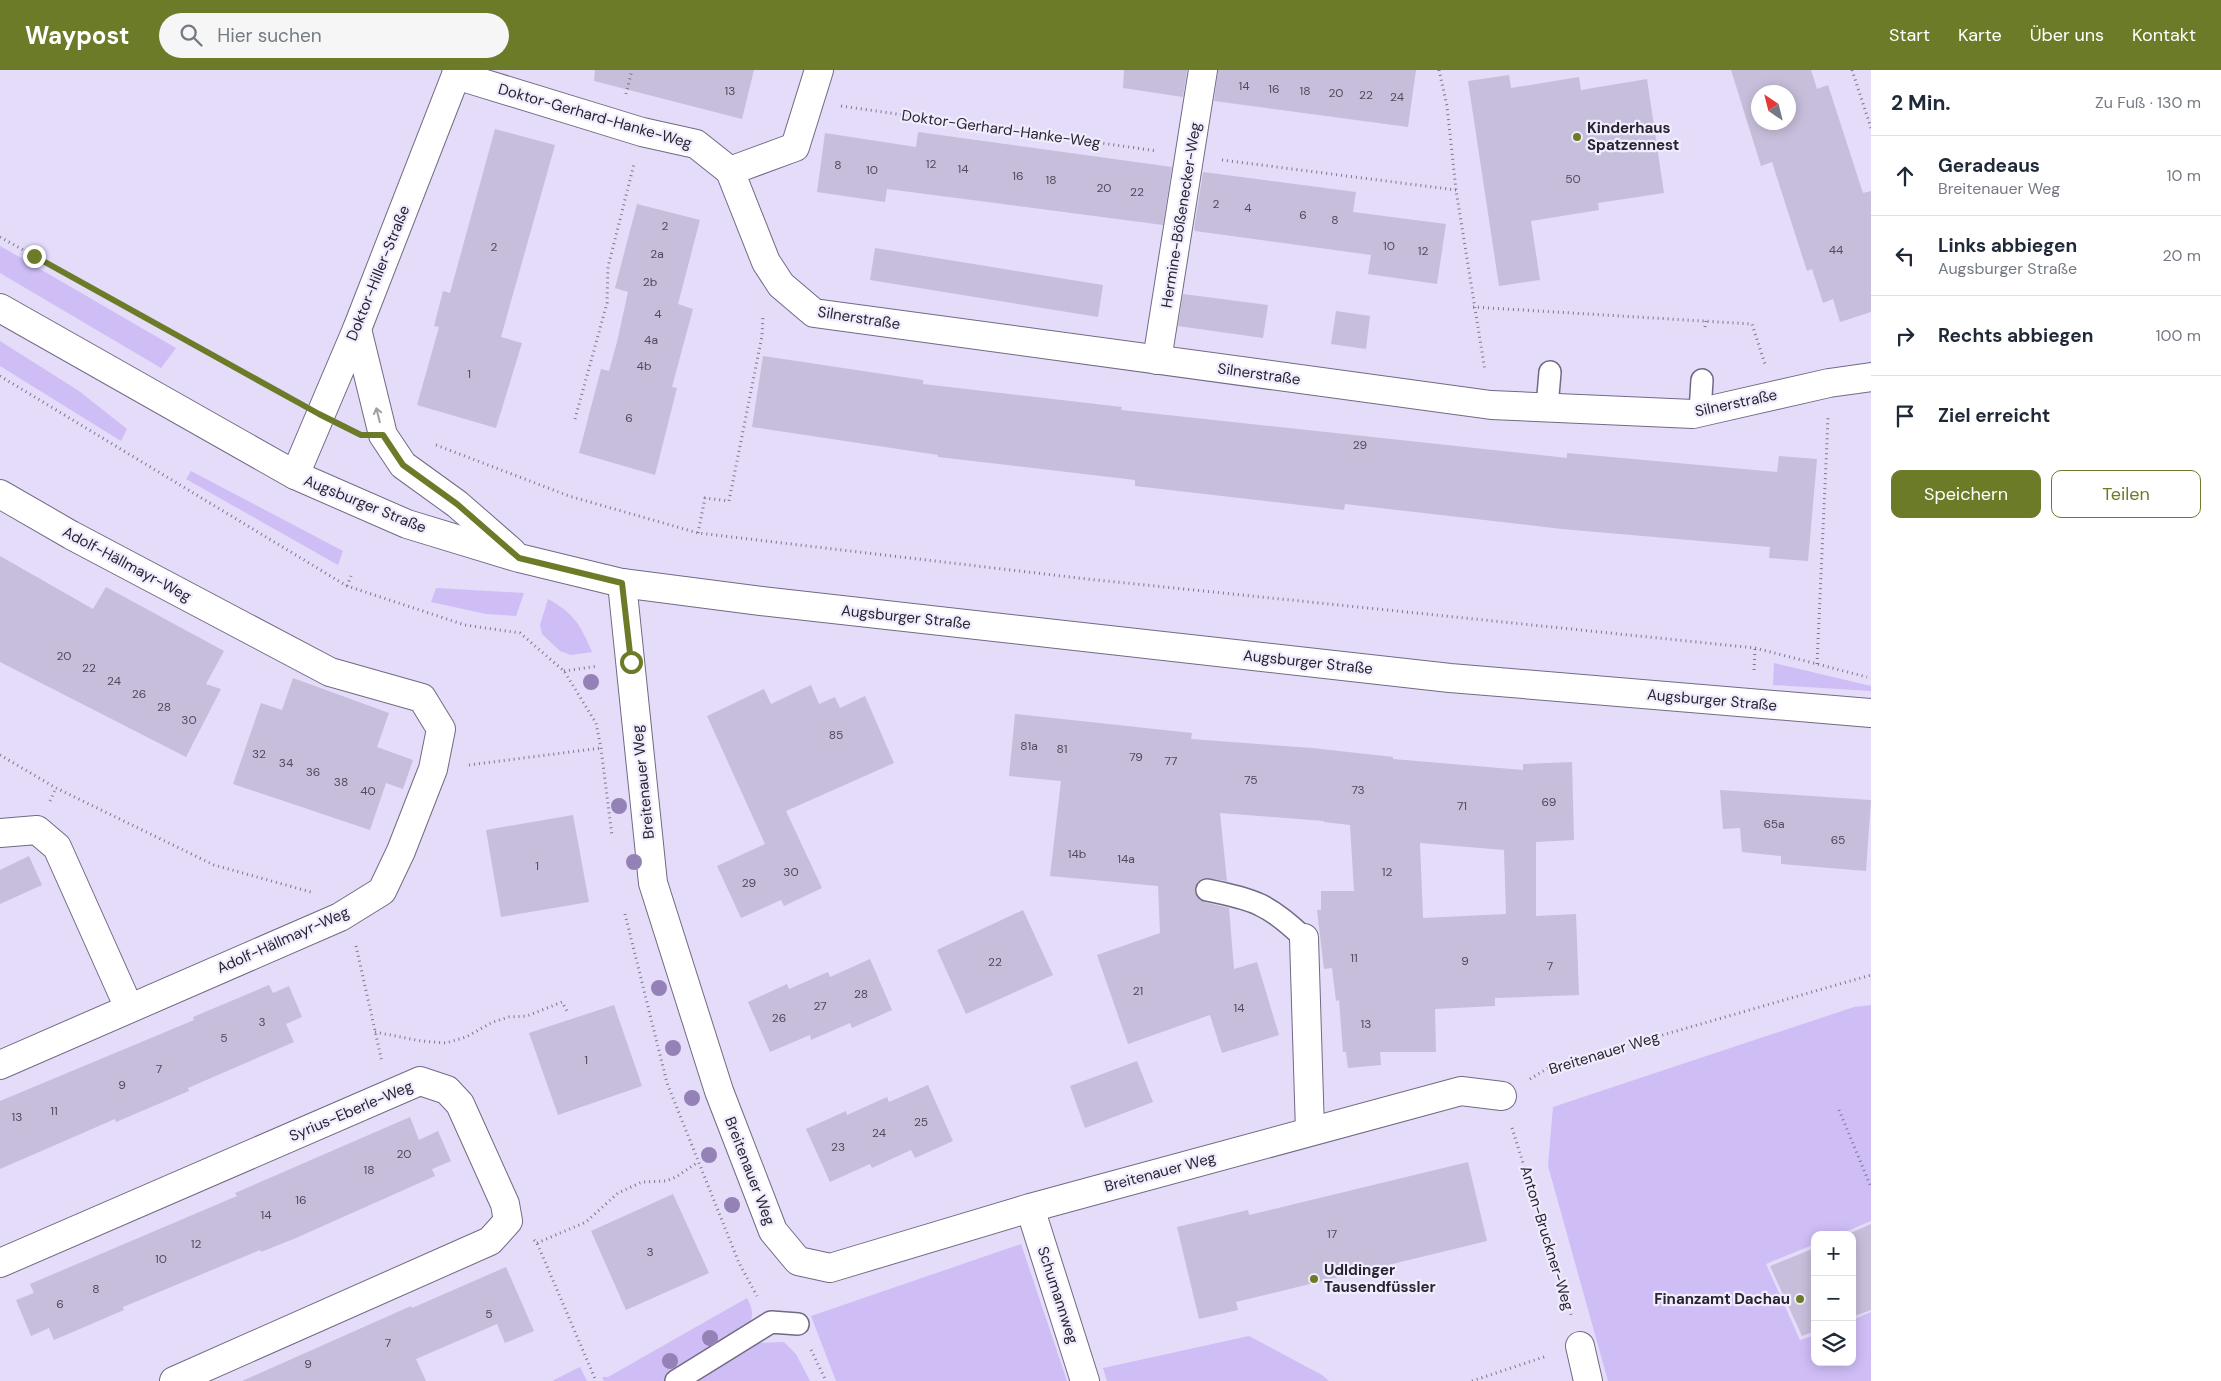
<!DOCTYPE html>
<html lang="de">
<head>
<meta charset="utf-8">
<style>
	:root { --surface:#fff; --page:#f6f6f7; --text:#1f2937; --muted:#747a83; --line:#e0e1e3; --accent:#6c7b28 }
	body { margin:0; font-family:"DM Sans",sans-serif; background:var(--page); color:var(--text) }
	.controls { position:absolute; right:15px; bottom:15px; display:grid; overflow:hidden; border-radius:10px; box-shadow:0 2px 12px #0003 }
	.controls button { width:45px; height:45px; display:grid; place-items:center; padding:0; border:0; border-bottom:1px solid var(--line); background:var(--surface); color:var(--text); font:25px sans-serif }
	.compass { position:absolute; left:1751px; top:15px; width:45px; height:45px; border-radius:50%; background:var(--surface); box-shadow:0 2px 12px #0003; rotate:325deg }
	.stop { position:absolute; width:15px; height:15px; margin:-11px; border:4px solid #6c7b28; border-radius:50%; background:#fff }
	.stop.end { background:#6c7b28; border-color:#fff; box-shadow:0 1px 5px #0008 }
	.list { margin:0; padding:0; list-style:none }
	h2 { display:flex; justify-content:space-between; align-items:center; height:65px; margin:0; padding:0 20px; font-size:21px }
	h2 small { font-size:16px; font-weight:400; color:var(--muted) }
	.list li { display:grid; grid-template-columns:32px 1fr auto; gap:15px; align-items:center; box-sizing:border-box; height:80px; padding:0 20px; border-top:1px solid var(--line) }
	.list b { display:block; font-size:19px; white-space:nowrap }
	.list p { margin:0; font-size:16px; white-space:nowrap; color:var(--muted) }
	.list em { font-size:16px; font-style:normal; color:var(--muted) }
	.actions { display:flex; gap:10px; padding:15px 20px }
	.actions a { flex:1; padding:11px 0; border:1px solid var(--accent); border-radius:10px; text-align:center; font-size:18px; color:var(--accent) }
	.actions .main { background:var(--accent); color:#fff }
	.icon { flex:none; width:28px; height:28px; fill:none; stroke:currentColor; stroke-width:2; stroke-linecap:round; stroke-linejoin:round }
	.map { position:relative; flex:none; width:1871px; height:1311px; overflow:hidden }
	header { display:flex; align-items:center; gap:30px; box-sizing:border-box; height:70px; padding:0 25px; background:var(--accent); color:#fff }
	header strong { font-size:24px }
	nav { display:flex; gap:28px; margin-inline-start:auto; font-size:18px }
	.search { width:350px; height:45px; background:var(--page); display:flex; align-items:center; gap:12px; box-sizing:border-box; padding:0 18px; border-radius:28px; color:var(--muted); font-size:19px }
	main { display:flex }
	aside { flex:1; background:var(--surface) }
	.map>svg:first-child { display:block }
</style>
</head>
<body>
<header>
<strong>Waypost</strong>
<div class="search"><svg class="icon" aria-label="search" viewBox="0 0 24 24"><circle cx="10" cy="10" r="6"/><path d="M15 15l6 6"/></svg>Hier suchen</div>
<nav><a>Start</a><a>Karte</a><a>Über uns</a><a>Kontakt</a></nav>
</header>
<main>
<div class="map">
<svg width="1871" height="1311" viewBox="0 0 1871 1311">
	<rect width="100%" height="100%" fill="#e4dcf9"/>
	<g fill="#cfbdf6">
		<polygon points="0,176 9,181 176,278 161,298 0,203"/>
		<polygon points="0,271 79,321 127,359 121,371 0,296"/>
		<polygon points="191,401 343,481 338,495 186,409"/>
		<polygon points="436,518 524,523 516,546 486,544 431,532"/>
		<path d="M548,529C575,544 580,555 592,582L571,585L560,581L542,564L540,555Z"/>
		<polygon points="1774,593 1871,616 1871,621 1773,615"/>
		<polygon points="1871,935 1871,1151 1838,1165 1815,1165 1815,1174 1766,1194 1800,1270 1815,1265 1815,1292 1852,1292 1852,1250 1871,1242 1871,1311 1608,1311 1548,1096 1553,1037 1854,937"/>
		<polygon points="1021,1174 1067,1311 836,1311 811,1246"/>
		<path d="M747,1228C754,1241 754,1248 746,1260L663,1311H604L602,1307H608Z"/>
		<polygon points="1249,1266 1322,1305 1329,1311 1107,1311 1103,1298"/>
		<polygon points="784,1272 796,1284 810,1311 699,1311 758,1273"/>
		<polygon points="580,1297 587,1311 552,1311"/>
	</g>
	<g fill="#c7bedb" fill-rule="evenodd">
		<polygon points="595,0 754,0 742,49 594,11"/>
		<polygon points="1124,0 1187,0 1183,27 1123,18"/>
		<polygon points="1218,0 1416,0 1408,57 1214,31"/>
		<path d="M1731,0H1811L1817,19L1828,15L1863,123L1871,121V242L1840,252L1833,229L1823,233L1812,199L1807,201L1772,92L1761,96ZM1758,22H1788V52H1758Z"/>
		<polygon points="1509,5 1511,18 1579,7 1581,20 1647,9 1664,123 1598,133 1599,140 1531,151 1540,210 1499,216 1468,11"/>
		<polygon points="495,59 555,75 501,267 522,273 496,358 417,335 439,257 434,256 443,221 450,223"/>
		<polygon points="918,62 1172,97 1163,155 887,119 885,132 817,122 825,63 916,77"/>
		<polygon points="1203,102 1356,122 1353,142 1446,154 1437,214 1368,204 1371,185 1195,161 1194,159"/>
		<polygon points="637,134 700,150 678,234 693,239 672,317 677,318 655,405 579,383 601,299 609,301 617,272 628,222 615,218"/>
		<polygon points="875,178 1103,215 1098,247 870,210"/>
		<polygon points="1183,224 1268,235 1263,268 1178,256"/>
		<polygon points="1336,241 1370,246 1366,279 1331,274"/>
		<polygon points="763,286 923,310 923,314 1122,337 1121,340 1567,388 1567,383 1777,402 1779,386 1817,389 1808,491 1769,488 1770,477 1562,459 1345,434 1344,440 1135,416 1135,410 938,387 938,385 752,357"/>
		<polygon points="0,486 93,539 106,517 224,581 206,614 221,619 186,687 0,592"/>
		<polygon points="293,608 389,643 377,677 413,690 403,719 386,713 370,760 233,714 261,633 282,640"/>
		<polygon points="811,615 819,634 835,627 840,638 865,626 894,693 786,741 822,818 784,836 781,830 741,848 717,796 765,774 707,646 764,619 771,634"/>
		<path d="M1015,644L1192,663L1191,669L1312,678L1393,687V689L1523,700V694L1572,692L1574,770L1536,772V846L1576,844L1579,925L1495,928V936L1435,939L1436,982H1380L1381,995L1348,998L1346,982H1343L1339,930L1336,931L1332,898L1324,899L1317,840H1321V821H1354L1350,755L1324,752V751L1220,743L1227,811L1203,808L1197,812L1195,823L1204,832L1229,838L1234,899L1257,892L1279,965L1222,983L1210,945L1128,974L1097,885L1160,863L1158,816L1050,806L1061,711L1009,706ZM1420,773L1504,780L1506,844L1423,848Z"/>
		<polygon points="1720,720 1871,730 1866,801 1781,794 1781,786 1742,782 1740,758 1723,759"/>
		<polygon points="573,745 589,832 501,847 486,760"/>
		<polygon points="29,786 42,815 0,834 0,800"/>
		<polygon points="1023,840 1053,905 966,944 937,880"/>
		<polygon points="870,889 892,940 852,958 850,953 811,970 810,965 770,982 748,932 787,914 789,919 828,902 830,907"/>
		<polygon points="269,915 273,923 289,916 302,947 286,954 294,972 188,1018 189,1021 116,1052 115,1049 0,1099 0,1031 194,950 193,947"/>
		<polygon points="614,935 642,1016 558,1045 529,963"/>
		<polygon points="1137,991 1153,1032 1085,1058 1070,1016"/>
		<polygon points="928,1015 953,1071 915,1088 911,1080 872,1098 870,1094 830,1112 806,1059 846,1041 847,1045 887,1027 889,1032"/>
		<polygon points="410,1047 419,1070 438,1061 451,1091 432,1099 435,1106 296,1168 261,1182 260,1180 123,1237 124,1240 54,1270 49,1258 31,1266 16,1230 34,1223 30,1214 237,1126 235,1123"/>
		<polygon points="1468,1092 1487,1171 1236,1232 1238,1240 1199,1249 1177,1157 1248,1140 1249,1145"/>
		<polygon points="673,1124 709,1203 626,1240 591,1161"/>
		<polygon points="1871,1154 1871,1240 1852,1247 1852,1165 1846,1165"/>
		<polygon points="1815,1178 1815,1261 1802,1266 1770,1196"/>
		<polygon points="506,1197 534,1261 505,1273 497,1254 416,1289 426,1311 242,1311 411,1236 412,1238"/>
	</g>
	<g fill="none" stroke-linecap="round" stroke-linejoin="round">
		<defs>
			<g id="service">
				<polyline points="1547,337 1550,302"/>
				<polyline points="1700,342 1702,310"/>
				<path d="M1207,820C1253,829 1269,834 1304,868"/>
				<polyline points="676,1311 771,1252 798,1254"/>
			</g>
			<g id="minor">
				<polyline points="456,5 642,62 696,74 730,101"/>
				<polyline points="730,101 766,192 781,215 814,243 1491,335 1693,344 1829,313 1871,307"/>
				<polyline points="730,101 795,77 819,0"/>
				<polyline points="1157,290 1203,0"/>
				<polyline points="295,405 357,259 458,0"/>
				<polyline points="0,424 71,465 330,602 422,628 441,659 433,699 401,781 382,821 340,847 0,995"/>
				<polyline points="622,513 653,813 719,1021 773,1161 798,1191 830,1198 1030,1138 1461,1021 1502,1026"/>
				<polyline points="0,763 37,760 57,777 129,938"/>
				<polyline points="1304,868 1310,1061"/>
				<polyline points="1030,1138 1085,1311"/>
				<polyline points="0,1193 420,1011 447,1020 460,1034 505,1134 508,1151 490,1171 174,1311"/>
				<polyline points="1580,1276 1588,1311"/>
			</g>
			<g id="secondary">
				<polyline points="0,238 295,405 407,454 519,488 622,513 761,531 1450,608 1871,643"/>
				<polyline points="357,259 383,365 403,395 457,434 512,482"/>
			</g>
		</defs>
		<use href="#service" stroke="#726a84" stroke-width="24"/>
		<use href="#minor" stroke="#726a84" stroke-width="30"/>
		<use href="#secondary" stroke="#726a84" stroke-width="30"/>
		<g stroke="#7d788b" stroke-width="3" stroke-dasharray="1 4" stroke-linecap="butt">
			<polyline points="1439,0 1447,36 1456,120 1485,301"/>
			<polyline points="1852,0 1871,58"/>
			<polyline points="626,24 632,0"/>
			<polyline points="841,36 1157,81"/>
			<polyline points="1222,90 1456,120"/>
			<polyline points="0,167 292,329"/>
			<polyline points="1473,237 1752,254 1765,294"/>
			<polyline points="1705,257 1706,251"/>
			<polyline points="0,306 347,516 465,555 520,563 564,601 596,653 601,678 612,766"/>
			<polyline points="575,349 607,233 608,197 634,94"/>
			<polyline points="436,375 569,426 698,463 1087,509 1755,578 1867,607"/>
			<polyline points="698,463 705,428 729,431 762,266 763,245"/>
			<polyline points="347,516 351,506"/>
			<polyline points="1817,594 1828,348"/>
			<polyline points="1754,600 1755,578"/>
			<polyline points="564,601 598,596"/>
			<polyline points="0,685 56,718 214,795 311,822"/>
			<polyline points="469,695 601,678"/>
			<polyline points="50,731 56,718"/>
			<polyline points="625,844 667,1013 739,1193 757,1226"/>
			<polyline points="356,876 382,992"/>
			<polyline points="375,962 421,971 446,973 466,967 493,952 509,947 527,946 562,932 568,943"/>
			<polyline points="1530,1009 1548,998 1871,905"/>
			<polyline points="1839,1040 1871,1117"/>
			<polyline points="1512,1058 1571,1245"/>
			<polyline points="534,1170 537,1173 596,1311"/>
			<polyline points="537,1173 586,1152 618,1123 642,1112 666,1111 676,1107 698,1092"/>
			<polyline points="811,1280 826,1311"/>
			<polyline points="1472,1311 1547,1286"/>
		</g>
		<use href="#service" stroke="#fff" stroke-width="21"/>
		<use href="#minor" stroke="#fff" stroke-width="28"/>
		<use href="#secondary" stroke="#fff" stroke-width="28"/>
	</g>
	<g fill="#9481b6">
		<circle cx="591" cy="612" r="8"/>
		<circle cx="619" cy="736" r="8"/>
		<circle cx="634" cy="792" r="8"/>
		<circle cx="659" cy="918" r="8"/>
		<circle cx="673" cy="978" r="8"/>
		<circle cx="692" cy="1028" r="8"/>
		<circle cx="709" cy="1085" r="8"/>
		<circle cx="732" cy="1135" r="8"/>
		<circle cx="710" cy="1268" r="8"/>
		<circle cx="670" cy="1291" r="8"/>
	</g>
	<defs><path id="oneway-shaft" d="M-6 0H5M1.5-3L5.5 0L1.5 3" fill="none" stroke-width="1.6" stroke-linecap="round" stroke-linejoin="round" transform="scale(1.25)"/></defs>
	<use stroke="#9e9da2" href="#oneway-shaft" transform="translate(378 345) rotate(-104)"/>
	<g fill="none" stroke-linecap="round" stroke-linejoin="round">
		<polyline stroke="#6c7b28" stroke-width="6" points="34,186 319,344 361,365 383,365 403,395 457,434 519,488 622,513 631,592"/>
	</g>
	<g fill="#6c7b28" stroke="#f0ebfd" stroke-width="2">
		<circle cx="1577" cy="67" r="5"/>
		<circle cx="1314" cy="1209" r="5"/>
		<circle cx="1800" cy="1229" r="5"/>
	</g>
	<g text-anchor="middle" stroke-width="4.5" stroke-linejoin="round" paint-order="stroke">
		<g font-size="12" fill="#504b5b">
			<text x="1244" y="20">14</text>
			<text x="1274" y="23">16</text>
			<text x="730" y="25">13</text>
			<text x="1305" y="25">18</text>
			<text x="1336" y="27">20</text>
			<text x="1366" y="29">22</text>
			<text x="1397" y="31">24</text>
			<text x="931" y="98">12</text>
			<text x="838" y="99">8</text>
			<text x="963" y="103">14</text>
			<text x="872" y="104">10</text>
			<text x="1018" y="110">16</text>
			<text x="1573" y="113">50</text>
			<text x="1051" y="114">18</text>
			<text x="1104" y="122">20</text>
			<text x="1137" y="126">22</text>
			<text x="1216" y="138">2</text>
			<text x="1248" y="142">4</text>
			<text x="1303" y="149">6</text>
			<text x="1335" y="154">8</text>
			<text x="665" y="160">2</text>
			<text x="1389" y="180">10</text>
			<text x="494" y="181">2</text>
			<text x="1836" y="184">44</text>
			<text x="1423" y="185">12</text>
			<text x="657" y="188">2a</text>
			<text x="650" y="216">2b</text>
			<text x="658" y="248">4</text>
			<text x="651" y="274">4a</text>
			<text x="644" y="300">4b</text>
			<text x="469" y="308">1</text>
			<text x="629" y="352">6</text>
			<text x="1360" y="379">29</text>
			<text x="64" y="590">20</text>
			<text x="89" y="602">22</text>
			<text x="114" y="615">24</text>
			<text x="139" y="628">26</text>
			<text x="164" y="641">28</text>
			<text x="189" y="654">30</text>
			<text x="836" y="669">85</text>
			<text x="1029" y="680">81a</text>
			<text x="1062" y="683">81</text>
			<text x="259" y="688">32</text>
			<text x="1136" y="691">79</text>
			<text x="1171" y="695">77</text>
			<text x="286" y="697">34</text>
			<text x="313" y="706">36</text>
			<text x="1251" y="714">75</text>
			<text x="341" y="716">38</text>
			<text x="1358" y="724">73</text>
			<text x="368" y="725">40</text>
			<text x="1549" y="736">69</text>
			<text x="1462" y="740">71</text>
			<text x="1774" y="758">65a</text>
			<text x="1838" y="774">65</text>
			<text x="1077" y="788">14b</text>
			<text x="1126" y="793">14a</text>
			<text x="537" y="800">1</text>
			<text x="791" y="806">30</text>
			<text x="1387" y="806">12</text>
			<text x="749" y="817">29</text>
			<text x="1354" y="892">11</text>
			<text x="1465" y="895">9</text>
			<text x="995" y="896">22</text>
			<text x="1550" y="900">7</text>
			<text x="1138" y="925">21</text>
			<text x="861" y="928">28</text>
			<text x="820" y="940">27</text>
			<text x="1239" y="942">14</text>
			<text x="779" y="952">26</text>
			<text x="262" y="956">3</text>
			<text x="1366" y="958">13</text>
			<text x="224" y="972">5</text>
			<text x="586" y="994">1</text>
			<text x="159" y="1003">7</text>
			<text x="122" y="1019">9</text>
			<text x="54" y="1045">11</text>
			<text x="17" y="1051">13</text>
			<text x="921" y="1056">25</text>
			<text x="879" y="1067">24</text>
			<text x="838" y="1081">23</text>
			<text x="404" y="1088">20</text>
			<text x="369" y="1104">18</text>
			<text x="301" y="1134">16</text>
			<text x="266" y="1149">14</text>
			<text x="1332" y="1168">17</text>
			<text x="196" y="1178">12</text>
			<text x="650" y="1186">3</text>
			<text x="161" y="1193">10</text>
			<text x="96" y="1223">8</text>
			<text x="60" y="1238">6</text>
			<text x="489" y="1248">5</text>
			<text x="388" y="1277">7</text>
			<text x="308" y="1298">9</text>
		</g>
		<g font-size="15" fill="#282530" stroke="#f0ebfd">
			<text transform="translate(595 46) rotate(16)" y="5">Doktor-Gerhard-Hanke-Weg</text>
			<text transform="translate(1001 59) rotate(8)" y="5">Doktor-Gerhard-Hanke-Weg</text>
			<text transform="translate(1181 145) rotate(-81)" y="5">Hermine-Bößenecker-Weg</text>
			<text transform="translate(378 203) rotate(-68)" y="5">Doktor-Hiller-Straße</text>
			<text transform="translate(859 248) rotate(9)" y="5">Silnerstraße</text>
			<text transform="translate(1259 304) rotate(8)" y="5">Silnerstraße</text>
			<text transform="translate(1736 333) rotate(-12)" y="5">Silnerstraße</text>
			<text transform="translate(365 434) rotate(22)" y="5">Augsburger Straße</text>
			<text transform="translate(127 494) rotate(28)" y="5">Adolf-Hällmayr-Weg</text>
			<text transform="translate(906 547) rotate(6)" y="5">Augsburger Straße</text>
			<text transform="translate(1308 592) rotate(6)" y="5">Augsburger Straße</text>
			<text transform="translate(1712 630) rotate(5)" y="5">Augsburger Straße</text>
			<text transform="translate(643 712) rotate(-96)" y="5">Breitenauer Weg</text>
			<text transform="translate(283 870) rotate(-24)" y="5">Adolf-Hällmayr-Weg</text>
			<text transform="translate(1604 983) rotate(-17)" y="5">Breitenauer Weg</text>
			<text transform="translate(351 1041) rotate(-23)" y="5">Syrius-Eberle-Weg</text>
			<text transform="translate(750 1101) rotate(69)" y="5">Breitenauer Weg</text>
			<text transform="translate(1160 1102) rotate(-15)" y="5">Breitenauer Weg</text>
			<text transform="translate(1547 1168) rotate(73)" y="5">Anton-Bruckner-Weg</text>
			<text transform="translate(1058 1225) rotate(72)" y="5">Schumannweg</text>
		</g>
		<g font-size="15" font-weight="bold" fill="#282530" stroke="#f0ebfd" text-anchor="start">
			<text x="1587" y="63">Kinderhaus<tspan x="1587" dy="17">Spatzennest</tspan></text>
			<text x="1324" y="1205">Udldinger<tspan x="1324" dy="17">Tausendfüssler</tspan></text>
			<text x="1790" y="1234" text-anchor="end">Finanzamt Dachau</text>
		</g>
	</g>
</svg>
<div class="controls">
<button>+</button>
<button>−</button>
<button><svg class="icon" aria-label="layers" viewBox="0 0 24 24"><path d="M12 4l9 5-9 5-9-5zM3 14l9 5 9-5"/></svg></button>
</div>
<svg class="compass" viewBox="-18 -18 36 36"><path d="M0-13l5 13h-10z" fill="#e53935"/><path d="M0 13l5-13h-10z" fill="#747a83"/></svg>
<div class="stop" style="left:631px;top:592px"></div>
<div class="stop end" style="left:34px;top:186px"></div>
</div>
<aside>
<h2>2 Min.<small>Zu Fuß · 130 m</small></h2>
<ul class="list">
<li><svg class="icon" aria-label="ahead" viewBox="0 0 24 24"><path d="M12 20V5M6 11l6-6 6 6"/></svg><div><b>Geradeaus</b><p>Breitenauer Weg</p></div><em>10 m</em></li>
<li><svg class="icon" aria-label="left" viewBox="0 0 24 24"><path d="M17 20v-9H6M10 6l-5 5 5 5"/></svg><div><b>Links abbiegen</b><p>Augsburger Straße</p></div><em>20 m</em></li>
<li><svg class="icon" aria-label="right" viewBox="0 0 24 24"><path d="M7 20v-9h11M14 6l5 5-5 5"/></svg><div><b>Rechts abbiegen</b></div><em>100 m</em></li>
<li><svg class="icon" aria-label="arrive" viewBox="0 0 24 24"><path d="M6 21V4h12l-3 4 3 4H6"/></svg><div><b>Ziel erreicht</b></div></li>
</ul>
<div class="actions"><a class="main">Speichern</a><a>Teilen</a></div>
</aside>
</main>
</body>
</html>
